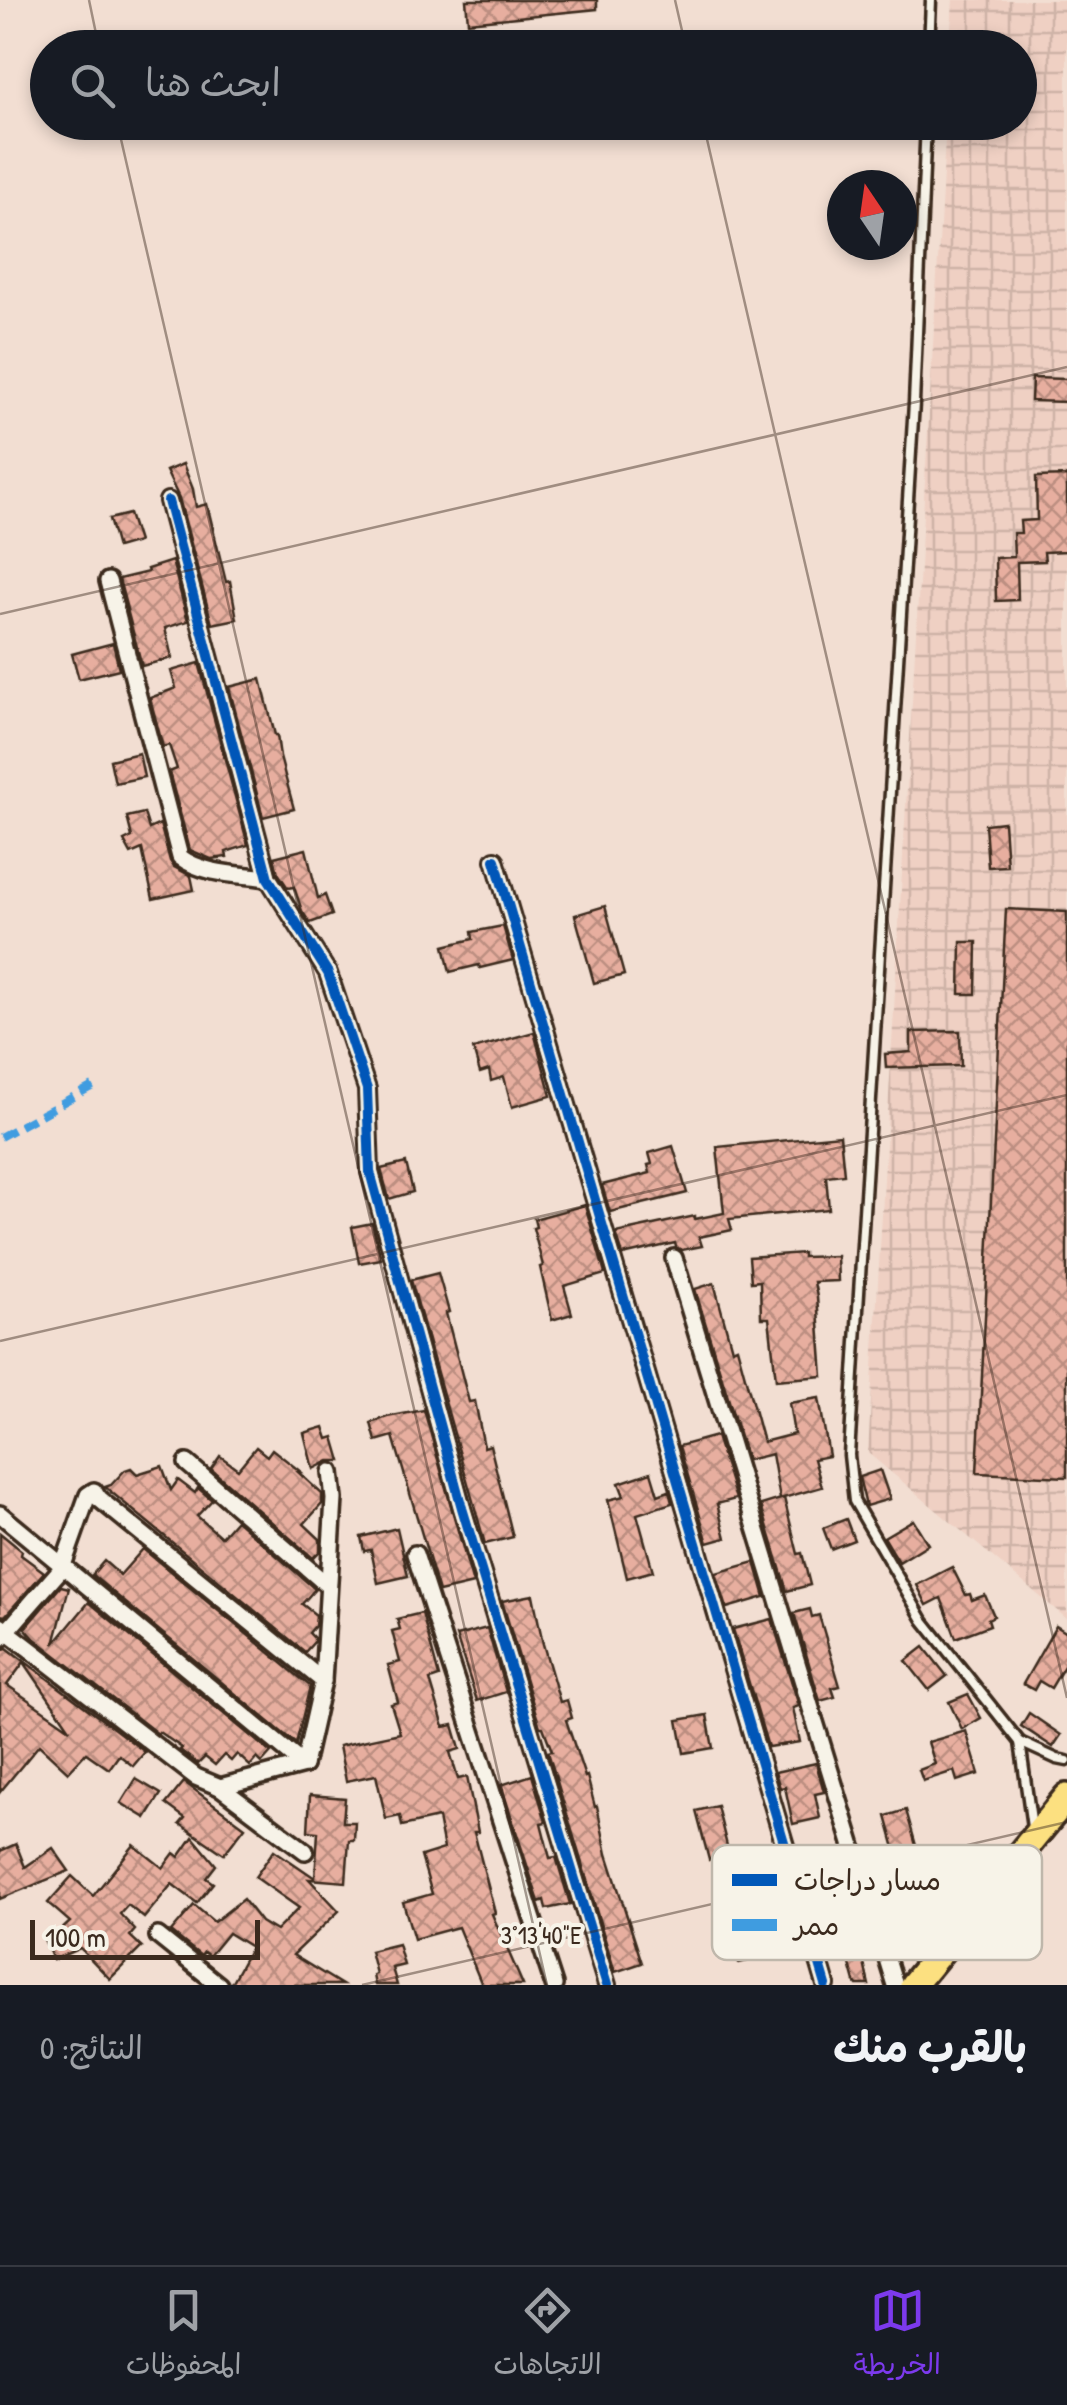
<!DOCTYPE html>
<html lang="ar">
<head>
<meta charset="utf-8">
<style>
	:root { --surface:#171b24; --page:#242831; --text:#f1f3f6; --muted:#9ea1a6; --line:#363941; --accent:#7c3aed }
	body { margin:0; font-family:"Patrick Hand","Playpen Sans Arabic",sans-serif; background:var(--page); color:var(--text); direction:rtl }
	.compass { position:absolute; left:827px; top:170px; width:90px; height:90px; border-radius:50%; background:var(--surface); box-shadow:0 5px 15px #0003; rotate:347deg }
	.scale { position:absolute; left:30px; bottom:25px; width:230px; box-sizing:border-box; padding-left:10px; border:5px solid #3b2a1e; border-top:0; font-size:28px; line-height:35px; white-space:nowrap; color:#3b2a1e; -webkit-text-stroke:8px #f7f3e8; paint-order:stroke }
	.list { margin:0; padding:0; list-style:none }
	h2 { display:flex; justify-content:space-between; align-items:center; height:130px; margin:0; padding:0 40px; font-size:42px }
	h2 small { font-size:32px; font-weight:400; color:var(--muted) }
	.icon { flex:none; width:55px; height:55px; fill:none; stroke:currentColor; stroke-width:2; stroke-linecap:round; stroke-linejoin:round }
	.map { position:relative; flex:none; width:1067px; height:1985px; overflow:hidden; direction:ltr }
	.search { position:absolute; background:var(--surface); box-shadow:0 5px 15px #0003; left:30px; right:30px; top:30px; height:110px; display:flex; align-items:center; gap:25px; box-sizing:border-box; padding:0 35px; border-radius:55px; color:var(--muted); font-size:38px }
	.sheet { height:280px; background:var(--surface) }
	nav { display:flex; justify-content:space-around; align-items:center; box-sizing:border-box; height:140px; border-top:2px solid var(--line); background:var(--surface); font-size:28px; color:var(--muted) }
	nav a { display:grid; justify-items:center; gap:5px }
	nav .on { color:var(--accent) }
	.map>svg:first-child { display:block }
</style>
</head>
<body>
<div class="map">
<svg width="1067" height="1985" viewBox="0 0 1067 1985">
	<defs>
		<pattern id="industrial-grid" width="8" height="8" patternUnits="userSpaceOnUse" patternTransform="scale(2.5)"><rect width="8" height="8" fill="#efd0c3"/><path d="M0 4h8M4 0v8" fill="none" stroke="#ceb3a7"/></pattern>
		<pattern id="building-cross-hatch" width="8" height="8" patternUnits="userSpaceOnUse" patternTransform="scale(2.5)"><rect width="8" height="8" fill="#e7ae9f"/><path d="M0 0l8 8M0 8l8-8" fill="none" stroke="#bc8e81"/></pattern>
	</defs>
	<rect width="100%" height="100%" fill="#f2ded2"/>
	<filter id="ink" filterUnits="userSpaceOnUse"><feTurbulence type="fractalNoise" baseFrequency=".01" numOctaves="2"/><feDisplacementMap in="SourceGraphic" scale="20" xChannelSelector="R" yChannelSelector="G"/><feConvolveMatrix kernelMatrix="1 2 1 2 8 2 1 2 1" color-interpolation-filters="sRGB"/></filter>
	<g filter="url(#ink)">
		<polygon fill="url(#industrial-grid)" points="953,0 1067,0 1067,1619 868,1453 946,123 1020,122 1020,48 950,47"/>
		<g fill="url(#building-cross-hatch)" stroke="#3b2a1e" stroke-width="2.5" fill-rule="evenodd">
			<polygon points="466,0 597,0 597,9 468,22"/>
			<polygon points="1032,378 1067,379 1067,402 1031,401"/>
			<polygon points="183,464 193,489 196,507 207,504 226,582 230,581 237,619 212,624 179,498 166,471"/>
			<polygon points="1067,476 1067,551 1044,552 1045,561 1017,562 1018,600 996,601 995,558 1014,557 1013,533 1021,533 1020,521 1037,520 1036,477"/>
			<polygon points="129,514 138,542 117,548 109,519"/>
			<polygon points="172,561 188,621 165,628 172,658 142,666 119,579 148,572 147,569"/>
			<polygon points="113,643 119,669 79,679 72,654"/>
			<polygon points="199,663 248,845 226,852 227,857 211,859 190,850 169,772 177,769 169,745 163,747 150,698 176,688 171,671"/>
			<polygon points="261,679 275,735 277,735 280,757 294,809 263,817 229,687"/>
			<polygon points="139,753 144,777 115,783 110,760"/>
			<polygon points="144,813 149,829 160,824 170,861 174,867 191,876 194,890 153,899 142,849 131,854 124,841 132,837 127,817"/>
			<polygon points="1004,822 1007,866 988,867 985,824"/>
			<polygon points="306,849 318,898 325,895 332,915 310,923 302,911 294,887 288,888 278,873 274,857"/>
			<polygon points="605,906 624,975 594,983 575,915"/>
			<polygon points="1006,909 1067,912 1067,1477 977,1473"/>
			<polygon points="503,926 513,960 480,968 479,965 450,972 444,946 473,939 472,932"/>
			<polygon points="961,942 977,942 976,994 960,994"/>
			<polygon points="960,1031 961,1066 886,1068 885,1054 911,1052 911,1032"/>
			<polygon points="534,1032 551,1096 512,1107 504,1077 491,1081 489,1070 480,1073 473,1049"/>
			<polygon points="840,1135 844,1174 826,1176 829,1209 729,1219 732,1230 699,1237 702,1246 682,1250 676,1247 675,1243 623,1255 616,1233 695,1216 695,1219 724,1213 717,1147"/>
			<polygon points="673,1146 687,1193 610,1212 602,1185 650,1173 648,1165 652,1164 649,1153"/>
			<polygon points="406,1163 413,1192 389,1199 381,1169"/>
			<polygon points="585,1205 605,1274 564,1286 572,1314 552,1320 540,1267 543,1266 533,1228 536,1227 534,1219"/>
			<polygon points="372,1223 381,1259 359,1263 352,1227"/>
			<polygon points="803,1253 803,1257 837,1256 838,1281 814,1282 817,1297 823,1376 776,1380 769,1318 761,1318 760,1281 751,1282 749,1257"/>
			<polygon points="438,1273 449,1312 446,1313 469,1402 475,1401 484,1447 490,1445 513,1537 485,1544 411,1280"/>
			<polygon points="714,1283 732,1349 737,1347 763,1442 794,1434 789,1403 819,1398 829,1456 814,1459 822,1487 780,1499 772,1454 747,1460 695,1289"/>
			<polygon points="424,1410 473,1584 439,1592 393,1436 376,1441 371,1423 387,1417"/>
			<polygon points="324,1427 328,1439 334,1437 341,1461 329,1461 313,1469 304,1433"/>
			<polygon points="716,1436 736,1499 717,1504 726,1538 708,1543 679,1446"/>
			<polygon points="256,1447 267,1456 272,1449 301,1472 298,1472 322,1494 322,1504 304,1524 320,1539 320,1551 313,1558 211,1469 220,1456 238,1469"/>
			<polygon points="162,1466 171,1490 178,1480 195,1493 198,1488 212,1500 197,1516 221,1537 236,1520 315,1589 302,1604 316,1615 315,1626 309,1633 314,1638 314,1642 305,1652 105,1487 111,1485 125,1470 131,1468 137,1474"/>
			<polygon points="880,1470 890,1499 866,1506 859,1477"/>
			<polygon points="651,1472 658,1495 669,1491 672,1503 637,1514 653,1571 627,1578 608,1500 624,1496 619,1483"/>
			<polygon points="784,1498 798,1554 802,1553 810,1585 787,1591 761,1505"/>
			<polygon points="846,1519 854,1540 831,1549 823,1528"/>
			<polygon points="913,1520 928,1544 899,1562 884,1537"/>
			<polygon points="397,1528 408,1576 378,1583 371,1550 364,1551 361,1537"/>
			<polygon points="0,1533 22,1551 21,1555 44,1572 5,1616 0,1615"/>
			<polygon points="143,1549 310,1686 296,1744 92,1575 104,1561 120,1575"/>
			<polygon points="755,1562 765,1597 727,1608 716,1573"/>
			<polygon points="952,1567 966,1595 970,1594 972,1600 985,1595 994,1616 988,1619 990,1625 956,1638 941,1598 927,1605 917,1585"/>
			<polygon points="61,1586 69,1588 54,1644 89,1602 271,1753 262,1763 257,1758 250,1766 237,1754 231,1761 224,1755 215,1765 205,1757 198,1764 180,1750 182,1748 159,1732 158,1734 35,1639 25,1628"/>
			<polygon points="533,1595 543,1644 560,1702 567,1700 572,1718 566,1720 585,1777 587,1776 595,1807 597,1806 607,1854 642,1963 615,1972 548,1752 552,1751 543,1727 540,1727 502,1601"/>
			<polygon points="810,1609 812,1617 819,1615 840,1686 832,1688 835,1697 820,1701 794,1613"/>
			<polygon points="422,1613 439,1677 430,1680 444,1727 453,1725 460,1749 450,1752 458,1779 467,1777 478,1832 474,1832 495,1913 492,1914 523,1985 482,1985 458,1927 414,1939 403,1902 432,1894 421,1856 444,1849 438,1818 402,1826 400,1816 386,1819 376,1775 346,1781 339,1746 400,1733 391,1704 398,1702 388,1665 400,1662 392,1631 400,1629 397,1619"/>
			<polygon points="772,1619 799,1706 793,1708 800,1742 768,1747 733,1629"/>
			<polygon points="1056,1626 1067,1633 1067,1661 1051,1688 1039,1681 1034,1690 1023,1684"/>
			<polygon points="487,1628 506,1692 477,1701 456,1636"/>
			<polygon points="924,1647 947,1676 929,1690 906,1661"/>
			<path d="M7,1648L145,1752L133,1766L119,1755L109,1769L86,1753L68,1772L39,1745L0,1792V1650ZM24,1662L70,1729L7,1685Z"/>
			<polygon points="968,1694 981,1718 962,1729 949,1702"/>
			<polygon points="1029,1713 1061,1735 1053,1747 1021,1726"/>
			<polygon points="707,1715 713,1748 684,1753 678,1720"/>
			<polygon points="966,1731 979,1774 957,1781 954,1771 923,1781 919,1770 935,1764 928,1742"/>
			<polygon points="816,1763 824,1792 815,1794 820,1818 793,1824 785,1787 780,1788 775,1772"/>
			<polygon points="532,1775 546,1822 541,1823 550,1858 556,1857 570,1904 546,1909 544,1900 539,1902 501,1785"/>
			<polygon points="136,1779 161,1794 146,1818 121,1803"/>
			<polygon points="184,1782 245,1827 224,1854 180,1824 185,1818 166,1804"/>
			<polygon points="310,1795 345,1798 343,1822 355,1822 354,1840 349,1840 346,1882 309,1879 339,1911 293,1955 342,1985 230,1985 251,1947 228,1933 209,1956 204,1952 201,1956 171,1932 194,1905 214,1922 243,1899 261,1922 276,1931 299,1908 255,1877 274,1850 315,1878 318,1832 308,1831"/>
			<polygon points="717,1806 729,1854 709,1860 696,1811"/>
			<polygon points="906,1810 929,1892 909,1897 921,1943 896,1949 880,1898 907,1891 886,1816"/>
			<polygon points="193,1837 216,1865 206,1878 213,1883 197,1903 172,1884 144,1918 128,1905 120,1914 135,1930 130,1936 142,1947 110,1979 80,1948 53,1960 44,1939 57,1934 70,1922 48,1903 72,1876 93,1896 134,1845 163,1868 174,1853 179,1857"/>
			<polygon points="16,1844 25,1867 53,1848 69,1871 0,1899 0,1851"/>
			<polygon points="860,1908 870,1942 860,1945 869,1985 857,1985 855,1982 842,1935 824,1940 820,1924 838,1920 836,1915"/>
			<polygon points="792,1913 803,1945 800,1948 739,1963 734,1941 741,1939 738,1926"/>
			<polygon points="398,1944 404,1965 392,1968 397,1985 375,1985 373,1975 376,1974 370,1951"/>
		</g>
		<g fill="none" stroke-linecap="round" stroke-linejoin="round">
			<defs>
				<g id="service">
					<polyline points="929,48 931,0"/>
					<polyline points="926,122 914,403 849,1455 854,1501 923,1620 1020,1742 1032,1827"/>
					<polyline points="1020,1742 1057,1759 1067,1761"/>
				</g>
				<g id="minor">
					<polyline points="168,501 268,878 328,973 367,1089 370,1172 462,1508 607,1985"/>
					<path d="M108,581L180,857C204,875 239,874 268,878"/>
					<polyline points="495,860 826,1985"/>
					<polyline points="674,1258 895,1985"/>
					<polyline points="187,1463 327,1585"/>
					<polyline points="0,1514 304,1765"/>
					<polyline points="415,1554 554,1985"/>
					<polyline points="0,1626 196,1777 220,1787 304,1765 323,1681 334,1499 331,1472"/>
					<polyline points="0,1639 62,1568 88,1495 94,1491 98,1498 323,1681"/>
					<polyline points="220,1787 305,1851"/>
					<polyline points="158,1936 219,1985"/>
				</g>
				<polyline id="primary" points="913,1985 1067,1797"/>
			</defs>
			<use href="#service" stroke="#3b2a1e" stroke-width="15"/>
			<use href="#minor" stroke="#3b2a1e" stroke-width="22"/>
			<use href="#primary" stroke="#3b2a1e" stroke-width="32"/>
			<use href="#service" stroke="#f7f3e8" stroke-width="8"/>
			<use href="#minor" stroke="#f7f3e8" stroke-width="15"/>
			<use href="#primary" stroke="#fce080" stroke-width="25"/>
			<polyline stroke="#3f9ce0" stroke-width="8" stroke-dasharray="15 8" stroke-linecap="butt" points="0,1137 93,1086"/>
			<defs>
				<g id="cycleway">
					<polyline points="168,501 268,878 328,973 367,1089 370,1172 462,1508 607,1985"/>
					<polyline points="495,860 826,1985"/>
				</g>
			</defs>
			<use href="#cycleway" stroke="#f7f3e8" stroke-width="16"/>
			<use href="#cycleway" stroke="#0057b8" stroke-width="10"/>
		</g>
	</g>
	<path fill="none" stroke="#3b2a1e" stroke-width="2.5" stroke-opacity="0.45" d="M89,0L99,48M675,0L686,48M117,122L547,1985M703,122L1067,1698M0,614L1067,367M0,1341L1067,1095M362,1985L1067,1822"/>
	<rect x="712" y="1845" width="330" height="115" rx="15" fill="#f7f3e8" stroke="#bfb7ab" stroke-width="2.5"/>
	<rect x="732" y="1874" width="45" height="12" fill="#0057b8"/>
	<rect x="732" y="1919" width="45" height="12" fill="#3f9ce0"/>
	<g font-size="28" fill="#3b2a1e">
		<text x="794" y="1890">مسار دراجات</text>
		<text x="794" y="1935">ممر</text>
	</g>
	<g font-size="25" text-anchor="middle" fill="#3b2a1e" stroke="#f7f3e8" stroke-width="8" stroke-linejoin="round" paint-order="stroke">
		<text x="541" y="1944">3°13'40"E</text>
	</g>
</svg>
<svg class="compass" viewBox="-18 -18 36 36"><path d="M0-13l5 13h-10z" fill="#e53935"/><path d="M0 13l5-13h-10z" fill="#9ea1a6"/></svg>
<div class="scale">100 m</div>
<div class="search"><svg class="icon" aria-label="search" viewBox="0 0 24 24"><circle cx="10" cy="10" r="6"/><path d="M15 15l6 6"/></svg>ابحث هنا</div>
</div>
<section class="sheet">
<h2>بالقرب منك<small>النتائج: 0</small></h2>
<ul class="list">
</ul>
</section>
<nav>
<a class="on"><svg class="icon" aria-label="map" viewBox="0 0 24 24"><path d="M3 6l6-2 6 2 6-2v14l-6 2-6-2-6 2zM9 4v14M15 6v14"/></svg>الخريطة</a>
<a><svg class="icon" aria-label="directions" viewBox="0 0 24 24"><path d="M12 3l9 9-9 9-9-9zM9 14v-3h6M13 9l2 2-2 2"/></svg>الاتجاهات</a>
<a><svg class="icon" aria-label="saved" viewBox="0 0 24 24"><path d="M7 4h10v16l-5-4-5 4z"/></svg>المحفوظات</a>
</nav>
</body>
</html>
